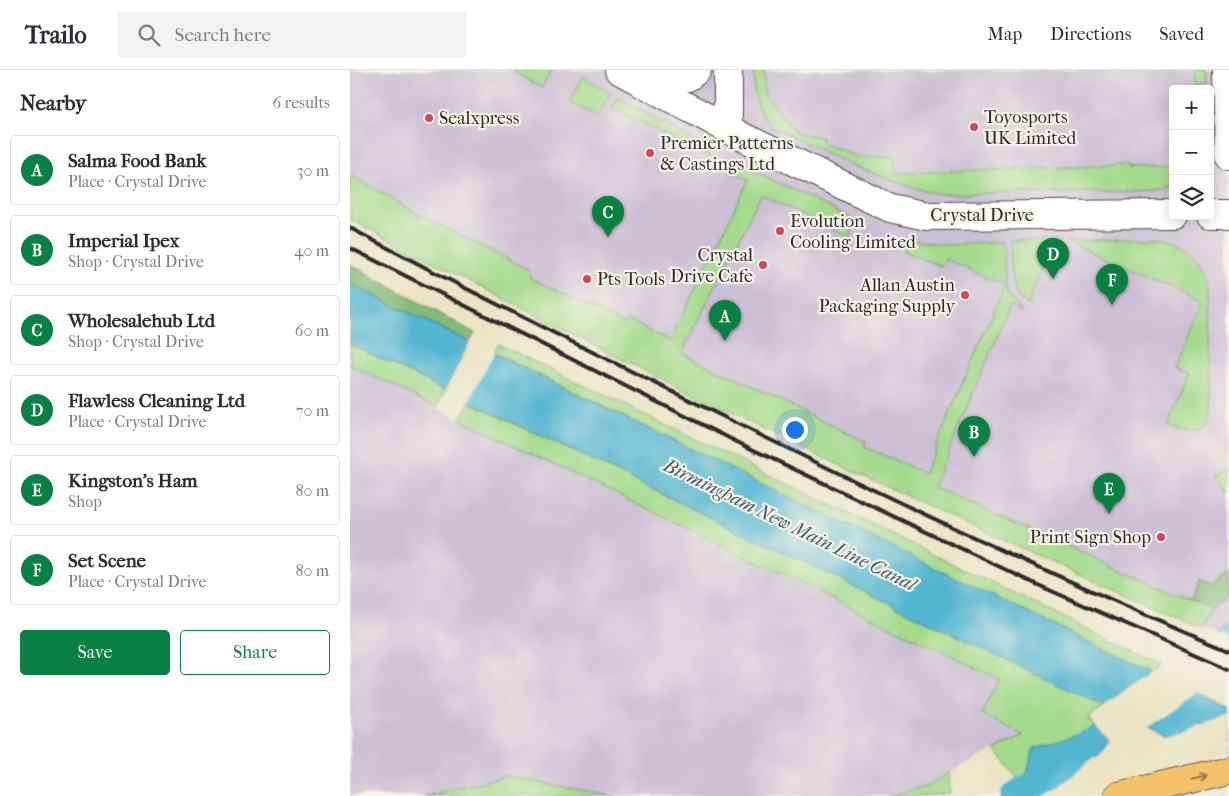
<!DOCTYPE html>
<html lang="en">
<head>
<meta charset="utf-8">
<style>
	:root { --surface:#fff; --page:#f2f2f3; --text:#2b2b33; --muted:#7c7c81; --line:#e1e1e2; --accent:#0b8043 }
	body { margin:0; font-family:"IM FELL French Canon",serif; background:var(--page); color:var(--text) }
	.controls { position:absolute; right:15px; top:15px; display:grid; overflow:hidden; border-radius:5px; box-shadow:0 2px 12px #0003 }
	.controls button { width:45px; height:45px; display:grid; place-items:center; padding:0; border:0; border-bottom:1px solid var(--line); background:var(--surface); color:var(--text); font:25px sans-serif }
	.you { position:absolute; left:444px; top:359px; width:18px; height:18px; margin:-12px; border:4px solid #fff; border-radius:50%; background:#1a73e8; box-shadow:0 0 0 8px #1a73e833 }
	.badge { display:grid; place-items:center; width:32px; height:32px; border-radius:50%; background:var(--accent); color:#fff; font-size:16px; font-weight:700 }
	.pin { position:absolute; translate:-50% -41px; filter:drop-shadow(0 1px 2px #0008) }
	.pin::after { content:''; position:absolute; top:26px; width:18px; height:15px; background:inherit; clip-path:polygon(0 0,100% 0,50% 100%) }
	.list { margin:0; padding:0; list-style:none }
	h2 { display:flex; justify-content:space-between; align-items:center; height:65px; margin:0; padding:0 20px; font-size:21px }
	h2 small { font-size:16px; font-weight:400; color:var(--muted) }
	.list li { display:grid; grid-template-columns:32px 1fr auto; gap:15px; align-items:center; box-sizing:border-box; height:70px; margin:0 10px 10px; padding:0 10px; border:1px solid var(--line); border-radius:5px }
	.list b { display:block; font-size:19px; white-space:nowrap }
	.list p { margin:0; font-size:16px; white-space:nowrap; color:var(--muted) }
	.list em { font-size:16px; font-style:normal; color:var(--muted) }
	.actions { display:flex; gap:10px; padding:15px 20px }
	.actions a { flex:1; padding:11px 0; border:1px solid var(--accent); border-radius:5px; text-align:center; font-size:18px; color:var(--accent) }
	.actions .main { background:var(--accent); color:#fff }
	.icon { flex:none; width:28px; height:28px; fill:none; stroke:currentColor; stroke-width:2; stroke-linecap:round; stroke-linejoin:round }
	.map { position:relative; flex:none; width:879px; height:726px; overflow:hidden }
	header { display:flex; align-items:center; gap:30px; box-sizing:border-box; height:70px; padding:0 25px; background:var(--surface); border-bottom:1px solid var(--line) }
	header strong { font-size:24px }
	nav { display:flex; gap:28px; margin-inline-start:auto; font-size:18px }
	.search { width:350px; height:45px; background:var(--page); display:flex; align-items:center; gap:12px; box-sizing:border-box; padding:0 18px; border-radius:5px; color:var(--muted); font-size:19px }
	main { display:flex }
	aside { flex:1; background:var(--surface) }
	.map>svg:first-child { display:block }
</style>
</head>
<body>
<header>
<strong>Trailo</strong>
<div class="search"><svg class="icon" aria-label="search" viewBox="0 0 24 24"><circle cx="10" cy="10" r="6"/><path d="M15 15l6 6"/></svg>Search here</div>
<nav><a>Map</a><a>Directions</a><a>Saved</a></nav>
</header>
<main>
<aside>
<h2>Nearby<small>6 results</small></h2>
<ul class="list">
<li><span class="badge">A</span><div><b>Salma Food Bank</b><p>Place · Crystal Drive</p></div><em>30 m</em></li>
<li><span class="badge">B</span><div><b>Imperial Ipex</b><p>Shop · Crystal Drive</p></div><em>40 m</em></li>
<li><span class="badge">C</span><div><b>Wholesalehub Ltd</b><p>Shop · Crystal Drive</p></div><em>60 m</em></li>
<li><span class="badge">D</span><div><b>Flawless Cleaning Ltd</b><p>Place · Crystal Drive</p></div><em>70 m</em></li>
<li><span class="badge">E</span><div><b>Kingston's Ham</b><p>Shop</p></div><em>80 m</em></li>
<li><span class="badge">F</span><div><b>Set Scene</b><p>Place · Crystal Drive</p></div><em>80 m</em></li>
</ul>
<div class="actions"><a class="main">Save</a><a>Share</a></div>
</aside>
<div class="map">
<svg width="879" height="726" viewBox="0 0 879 726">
	<rect width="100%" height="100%" fill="#f7f3e8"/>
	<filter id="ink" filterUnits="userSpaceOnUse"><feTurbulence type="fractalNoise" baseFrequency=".02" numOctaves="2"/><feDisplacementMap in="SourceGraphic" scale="10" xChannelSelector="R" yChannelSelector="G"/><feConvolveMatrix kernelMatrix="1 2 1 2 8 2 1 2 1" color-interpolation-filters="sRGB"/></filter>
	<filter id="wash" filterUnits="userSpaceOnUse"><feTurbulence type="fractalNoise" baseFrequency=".0096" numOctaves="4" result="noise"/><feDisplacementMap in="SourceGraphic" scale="20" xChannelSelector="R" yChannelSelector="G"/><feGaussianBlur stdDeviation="1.12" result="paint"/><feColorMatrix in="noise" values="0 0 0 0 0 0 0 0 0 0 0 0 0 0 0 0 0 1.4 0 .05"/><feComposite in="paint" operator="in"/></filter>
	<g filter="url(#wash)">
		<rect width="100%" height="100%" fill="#eae3c3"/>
		<g fill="#ccbed4" fill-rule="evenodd">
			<path d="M0,0H879V554L870,566L851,558L861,539L538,397L0,135ZM823,19H860V146H823Z"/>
			<polygon points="0,295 339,461 649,609 674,665 608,698 577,716 539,726 263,726 155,706 75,726 0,725"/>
		</g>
		<g fill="#a3da8b" stroke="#67825b">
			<polygon points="163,0 202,0 192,18 163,1"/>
			<path d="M403,0H414V22L445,63L471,67L472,72L507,87L545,86L546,103L778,95V98L823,97V117L808,121L782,122L589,124C529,111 475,82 420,56C403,35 404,25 403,0Z"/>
			<polygon points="845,0 856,0 857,14 845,14"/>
			<polygon points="233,7 261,23 248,47 219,32"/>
			<polygon points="268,28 361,80 359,86 262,38"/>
			<path d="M385,92L499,147L503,152L501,168L411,125L332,283L516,372L514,377L574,403L655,215L595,189L591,196L553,181L557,172L563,170L599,175L653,172L655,215L657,224L673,243L660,236L583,417L862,540L851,558C716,498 582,439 449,376C297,304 149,226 0,149V105L70,145L181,201L179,207L274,254L277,250L320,271L398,110L381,102Z"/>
			<path d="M808,168C840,175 854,185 860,218L861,342C860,345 858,351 856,353C847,365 829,360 818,355L839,304L824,298L853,231L716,171Z"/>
			<polygon points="695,170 704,173 678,235 667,226 662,213 660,171"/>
			<polygon points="0,274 96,320 87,337 0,295"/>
			<polygon points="148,274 812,595 802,602 599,505 144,283"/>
			<polygon points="119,332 755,636 738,649 746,656 718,668 684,678 676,706 668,708 645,680 673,665 632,645 649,609 110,349"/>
			<polygon points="879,398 879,423 866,406"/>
			<polygon points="599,703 600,723 575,726 539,726 577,716"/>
			<polygon points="155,706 263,726 75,726"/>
		</g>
		<g fill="#82ba77" stroke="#567251">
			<polygon points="0,194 125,263 120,272 0,214"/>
			<polygon points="879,504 879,526 862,540 841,531 849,511 860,516"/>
		</g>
		<polygon fill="#53b6d1" stroke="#3f707e" points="0,214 599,505 814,608 879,554 879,595 837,619 879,639 879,696 788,653 761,671 748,687 676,706 684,678 737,661 765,642 0,274"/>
		<g fill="#eae3c3">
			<polygon points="121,270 145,281 118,334 95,322"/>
			<polygon points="865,564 879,570 879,598 842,618 849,622 795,659 788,656 763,673 744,654 761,643 752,638 804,600 814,605"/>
			<polygon points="879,647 879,699 813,667 838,660"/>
			<polygon points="753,686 749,690 732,695 677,709 674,707"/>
		</g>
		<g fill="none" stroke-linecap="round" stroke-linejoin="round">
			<polyline stroke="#53b6d1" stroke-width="29" points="665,726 698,707 738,674"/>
		</g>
	</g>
	<g filter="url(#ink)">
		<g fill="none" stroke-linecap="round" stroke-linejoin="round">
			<defs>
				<g id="minor">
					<polyline points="269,0 391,66 540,138 577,146 823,144"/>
					<polyline points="378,0 378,60"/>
					<polyline points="877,0 879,85"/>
					<polyline points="293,14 338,7 347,0"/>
					<polyline points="860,144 879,144"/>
				</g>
				<polyline id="motorway" points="768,726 879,700"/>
			</defs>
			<use href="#minor" stroke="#484742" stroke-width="30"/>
			<use href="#motorway" stroke="#484742" stroke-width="30"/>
			<use href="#minor" stroke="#fff" stroke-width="28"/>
			<use href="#motorway" stroke="#f3c26a" stroke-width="28"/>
			<g stroke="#2b2b2b" stroke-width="4">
				<path d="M0,158C124,224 250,286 376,348C541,430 708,509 879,580"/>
				<polyline points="0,178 387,372 688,515 879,599"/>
			</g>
		</g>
		<defs><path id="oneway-shaft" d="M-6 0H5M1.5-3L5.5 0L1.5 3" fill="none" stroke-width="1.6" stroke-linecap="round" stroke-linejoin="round" transform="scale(1.25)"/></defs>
		<use stroke="#8f764a" href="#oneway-shaft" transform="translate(849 707) rotate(-13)"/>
	</g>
	<g fill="#d1495b" stroke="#f7f3e8" stroke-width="2">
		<circle cx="79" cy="48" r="5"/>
		<circle cx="624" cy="57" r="5"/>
		<circle cx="300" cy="83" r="5"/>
		<circle cx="430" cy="161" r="5"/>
		<circle cx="413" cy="195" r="5"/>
		<circle cx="237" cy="209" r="5"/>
		<circle cx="615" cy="225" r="5"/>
		<circle cx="811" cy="467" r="5"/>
	</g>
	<g text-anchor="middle" stroke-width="4.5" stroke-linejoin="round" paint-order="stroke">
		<g font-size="18" fill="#2b2b2b" stroke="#f7f3e8" text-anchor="start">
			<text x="634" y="53">Toyosports<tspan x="634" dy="21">UK Limited</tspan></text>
			<text x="89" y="54">Sealxpress</text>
			<text x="310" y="79">Premier Patterns<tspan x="310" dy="21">&amp; Castings Ltd</tspan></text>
			<text x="440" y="157">Evolution<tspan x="440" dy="21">Cooling Limited</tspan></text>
			<text x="403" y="191" text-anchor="end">Crystal<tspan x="403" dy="21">Drive Cafe</tspan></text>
			<text x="247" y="215">Pts Tools</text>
			<text x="605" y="221" text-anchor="end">Allan Austin<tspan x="605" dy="21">Packaging Supply</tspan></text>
			<text x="801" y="473" text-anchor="end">Print Sign Shop</text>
		</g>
		<g font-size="18" fill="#2b2b2b" stroke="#f7f3e8">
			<text x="632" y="151">Crystal Drive</text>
		</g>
		<g font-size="19" font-style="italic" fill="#395c65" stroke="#f7f3e8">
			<text transform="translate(440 454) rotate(26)" y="7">Birmingham New Main Line Canal</text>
		</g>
	</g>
</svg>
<div class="controls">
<button>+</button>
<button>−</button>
<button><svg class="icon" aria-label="layers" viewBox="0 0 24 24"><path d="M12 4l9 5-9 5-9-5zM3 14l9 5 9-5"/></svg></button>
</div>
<div class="you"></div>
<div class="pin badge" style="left:375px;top:271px">A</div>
<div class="pin badge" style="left:624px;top:387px">B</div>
<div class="pin badge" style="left:258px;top:167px">C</div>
<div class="pin badge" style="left:703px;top:209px">D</div>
<div class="pin badge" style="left:759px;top:444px">E</div>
<div class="pin badge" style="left:762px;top:235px">F</div>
</div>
</main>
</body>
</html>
